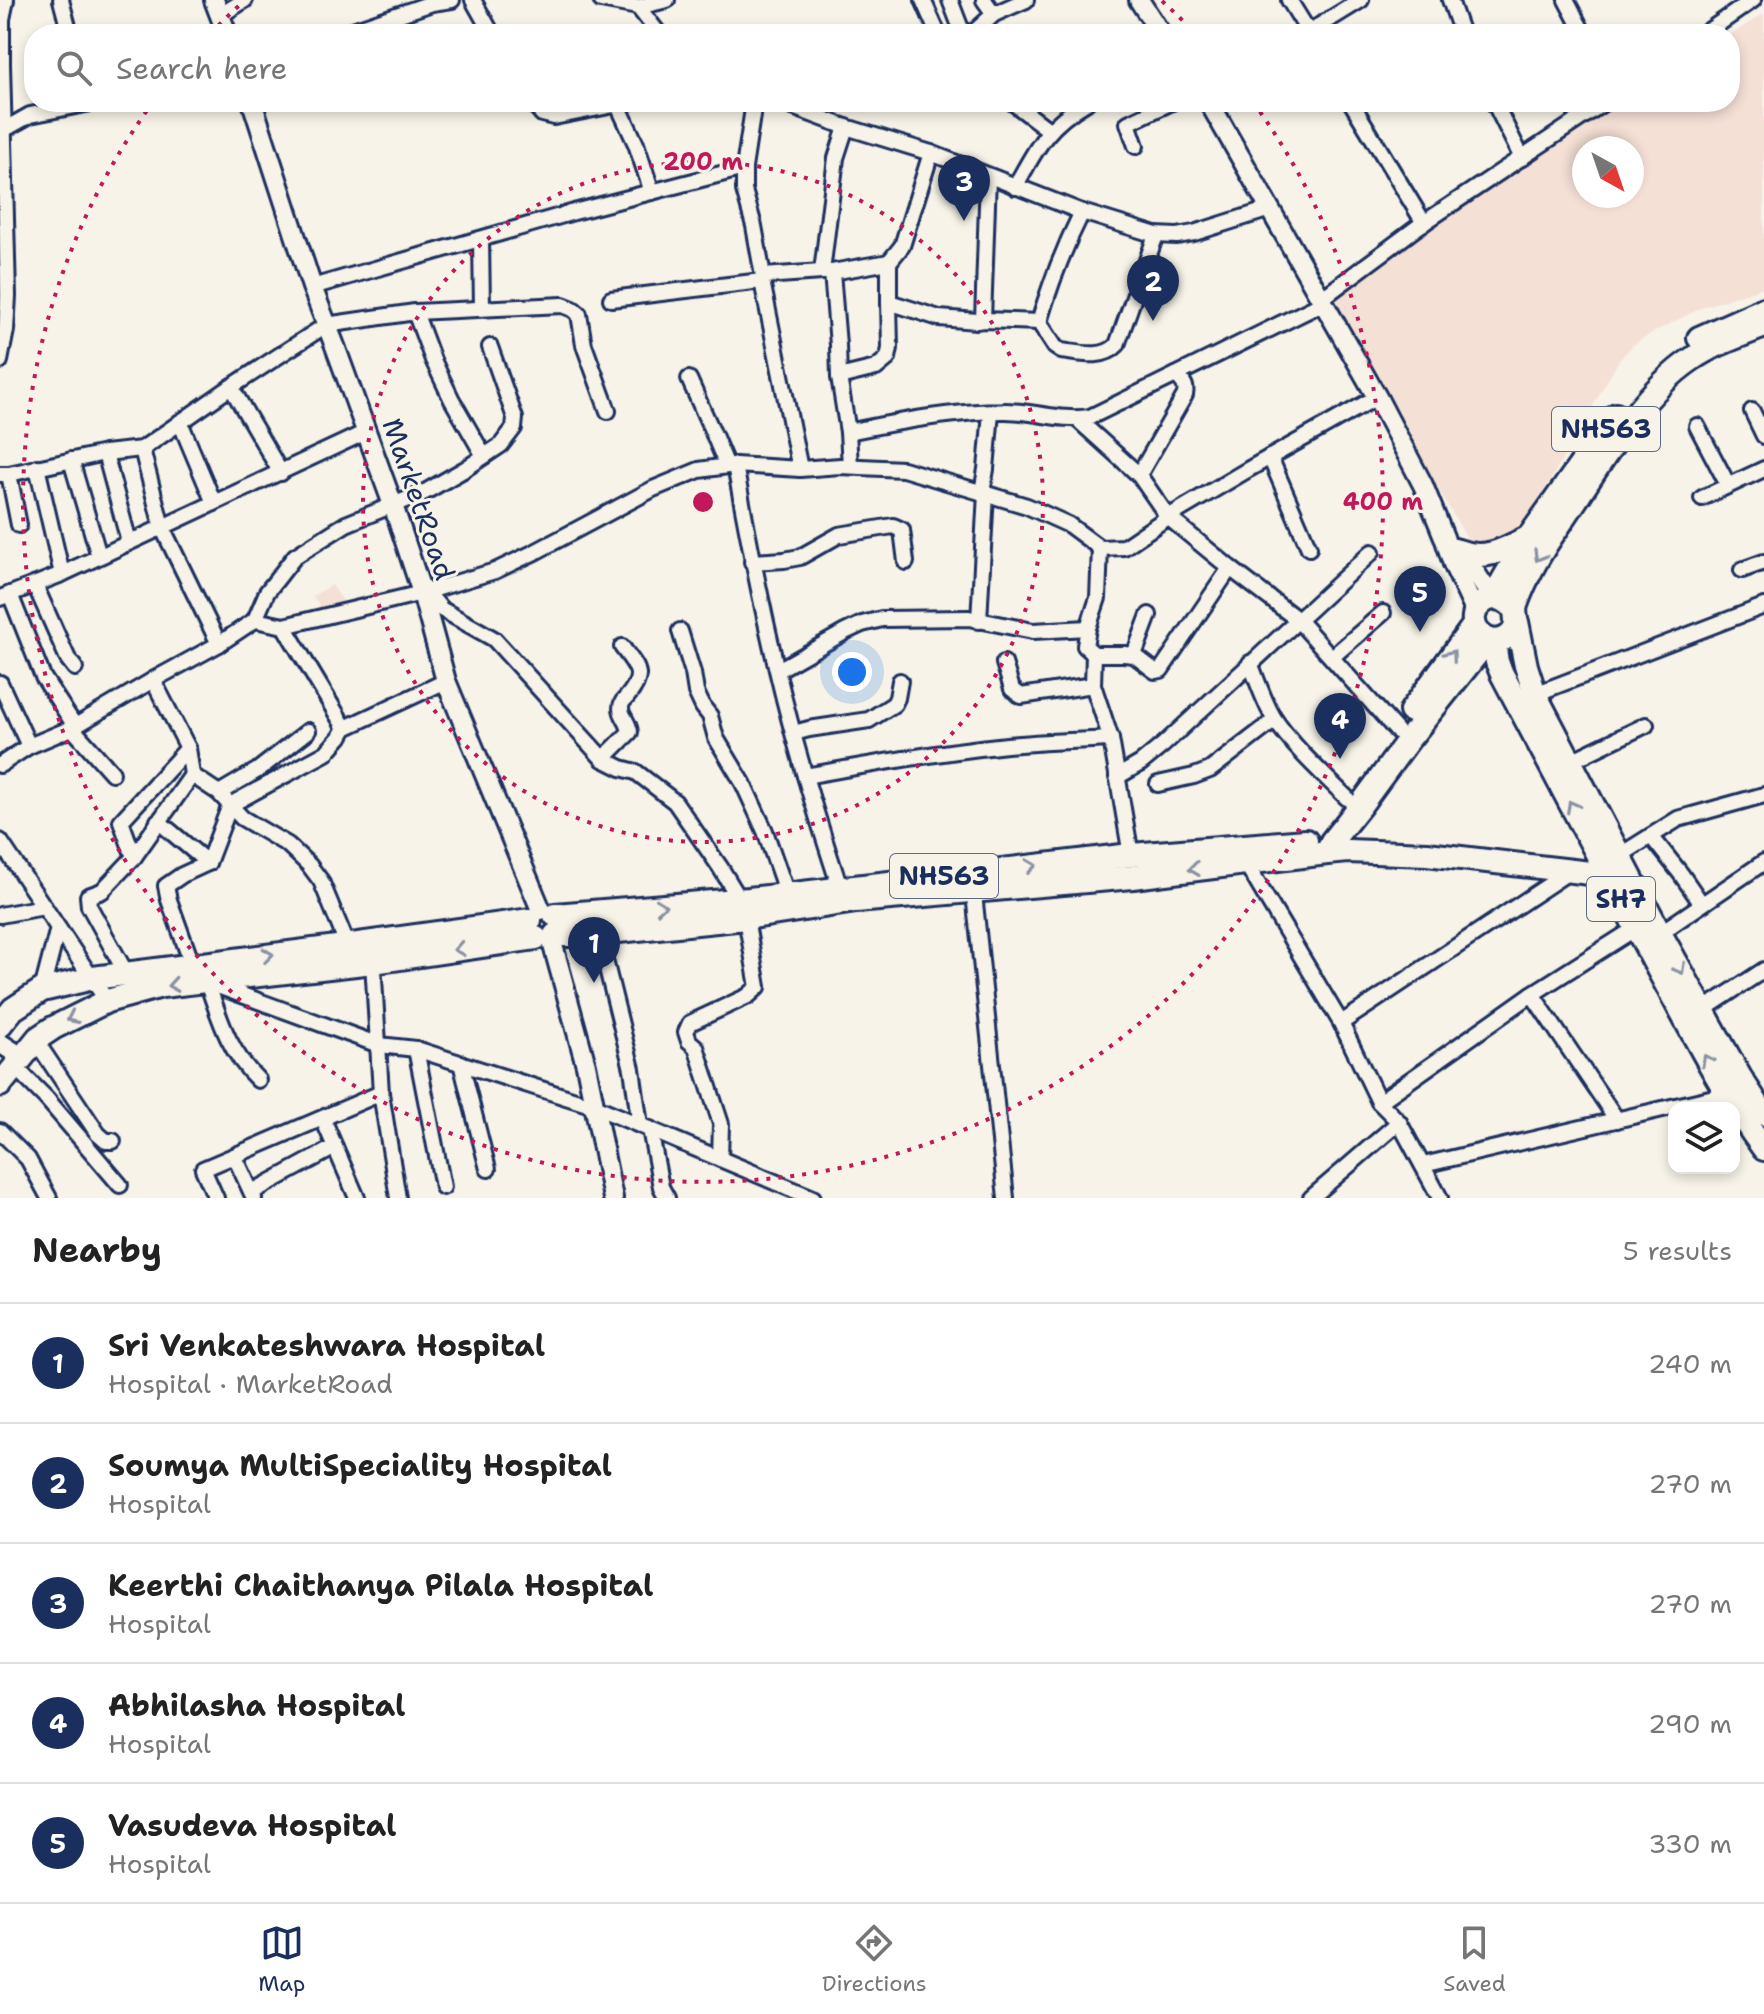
<!DOCTYPE html>
<html lang="en">
<head>
<meta charset="utf-8">
<style>
	:root { --surface:#fff; --page:#f6f6f6; --text:#222; --muted:#767676; --line:#e0e0e0; --accent:#1b2f5e }
	body { margin:0; font-family:"Shantell Sans",sans-serif; background:var(--page); color:var(--text) }
	.controls { position:absolute; right:24px; bottom:24px; display:grid; overflow:hidden; border-radius:16px; box-shadow:0 4px 12px #0003 }
	.controls button { width:72px; height:72px; display:grid; place-items:center; padding:0; border:0; border-bottom:2px solid var(--line); background:var(--surface); color:var(--text); font:40px sans-serif }
	.compass { position:absolute; left:1572px; top:136px; width:72px; height:72px; border-radius:50%; background:var(--surface); box-shadow:0 4px 12px #0003; rotate:140deg }
	.you { position:absolute; left:852px; top:672px; width:28px; height:28px; margin:-20px; border:6px solid #fff; border-radius:50%; background:#1a73e8; box-shadow:0 0 0 12px #1a73e833 }
	.badge { display:grid; place-items:center; width:52px; height:52px; border-radius:50%; background:var(--accent); color:#fff; font-size:26px; font-weight:700 }
	.pin { position:absolute; translate:-50% -66px; filter:drop-shadow(0 2px 4px #0008) }
	.pin::after { content:''; position:absolute; top:42px; width:28px; height:24px; background:inherit; clip-path:polygon(0 0,100% 0,50% 100%) }
	.list { margin:0; padding:0; list-style:none }
	h2 { display:flex; justify-content:space-between; align-items:center; height:104px; margin:0; padding:0 32px; font-size:34px }
	h2 small { font-size:26px; font-weight:400; color:var(--muted) }
	.list li { display:grid; grid-template-columns:52px 1fr auto; gap:24px; align-items:center; box-sizing:border-box; height:120px; padding:0 32px; border-top:2px solid var(--line) }
	.list b { display:block; font-size:30px; white-space:nowrap }
	.list p { margin:0; font-size:26px; white-space:nowrap; color:var(--muted) }
	.list em { font-size:26px; font-style:normal; color:var(--muted) }
	.icon { flex:none; width:44px; height:44px; fill:none; stroke:currentColor; stroke-width:2; stroke-linecap:round; stroke-linejoin:round }
	.map { position:relative; flex:none; width:1764px; height:1198px; overflow:hidden }
	.search { position:absolute; background:var(--surface); box-shadow:0 4px 12px #0003; left:24px; right:24px; top:24px; height:88px; display:flex; align-items:center; gap:20px; box-sizing:border-box; padding:0 28px; border-radius:32px; color:var(--muted); font-size:30px }
	.sheet { height:704px; background:var(--surface) }
	nav { display:flex; justify-content:space-around; align-items:center; box-sizing:border-box; height:112px; border-top:2px solid var(--line); background:var(--surface); font-size:22px; color:var(--muted) }
	nav a { display:grid; justify-items:center; gap:4px }
	nav .on { color:var(--accent) }
	.map>svg:first-child { display:block }
</style>
</head>
<body>
<div class="map">
<svg width="1764" height="1198" viewBox="0 0 1764 1198">
	<rect width="100%" height="100%" fill="#f7f3e8"/>
	<filter id="ink" filterUnits="userSpaceOnUse"><feTurbulence type="fractalNoise" baseFrequency=".0125" numOctaves="2"/><feDisplacementMap in="SourceGraphic" scale="16" xChannelSelector="R" yChannelSelector="G"/><feConvolveMatrix kernelMatrix="1 2 1 2 8 2 1 2 1" color-interpolation-filters="sRGB"/></filter>
	<g filter="url(#ink)">
		<g fill="#f5e0d6" fill-rule="evenodd">
			<path d="M1764,14V287L1703,307L1650,334L1633,345L1619,360L1515,542L1483,551L1467,538L1331,307L1334,300L1341,293L1418,234L1548,147L1621,102H1730V35ZM1584,148H1632V196H1584Z"/>
			<polygon points="332,585 343,601 325,614 313,596"/>
		</g>
		<g fill="none" stroke-linecap="round" stroke-linejoin="round">
			<defs>
				<g id="minor">
					<polyline points="61,0 70,34"/>
					<polyline points="473,0 492,34"/>
					<polyline points="601,0 638,7 667,0"/>
					<polyline points="923,0 938,34"/>
					<polyline points="950,0 963,34"/>
					<polyline points="984,0 994,14"/>
					<polyline points="1289,0 1310,34"/>
					<polyline points="1450,0 1462,34"/>
					<polyline points="1566,0 1584,34"/>
					<polyline points="638,7 659,34"/>
					<polyline points="219,16 245,0"/>
					<polyline points="1309,32 1361,0"/>
					<polyline points="341,34 432,3 452,0"/>
					<polyline points="972,34 994,14 1026,0"/>
					<polyline points="1704,34 1753,0"/>
					<polyline points="532,102 542,114 554,117 629,102"/>
					<polyline points="754,102 744,168 744,190 754,226 763,276 822,272"/>
					<polyline points="779,102 846,127 931,153 1082,212 1156,235 1177,236 1194,233 1270,209"/>
					<polyline points="1012,102 1049,130"/>
					<polyline points="1351,102 1424,223"/>
					<polyline points="1494,102 1522,158"/>
					<polyline points="618,105 636,144 652,192"/>
					<path d="M846,127L836,158L822,272H832L889,262V302L939,318L977,321L983,320L1039,322C1051,281 1063,250 1082,212"/>
					<polyline points="0,132 30,115 96,102"/>
					<polyline points="1136,146 1128,123 1172,102"/>
					<path d="M1015,187C1037,147 1046,126 1087,102"/>
					<polyline points="481,239 482,308"/>
					<polyline points="889,262 902,246 931,153"/>
					<polyline points="832,272 838,345 839,377 848,432 850,466"/>
					<polyline points="762,281 800,469"/>
					<polyline points="312,287 574,212 744,168"/>
					<polyline points="611,299 762,281 763,276"/>
					<polyline points="1321,299 1419,226 1605,102"/>
					<polyline points="415,312 433,360 452,400 484,456"/>
					<polyline points="983,320 988,176"/>
					<path d="M1039,322L1055,347L1061,351C1079,353 1103,360 1117,345L1156,235"/>
					<polyline points="0,361 6,330 8,296 2,64 2,19 6,0"/>
					<polyline points="839,377 876,368 888,358 890,348 889,302"/>
					<polyline points="689,379 714,435 727,466"/>
					<polyline points="231,387 281,473"/>
					<polyline points="1752,411 1764,436"/>
					<polyline points="1077,419 1139,475 1168,517 1230,568 1298,620 1397,731"/>
					<polyline points="180,422 214,503"/>
					<polyline points="1697,426 1728,485"/>
					<path d="M848,432C896,422 954,411 1003,411C1032,410 1061,422 1090,417L1323,303"/>
					<polyline points="105,453 129,542"/>
					<polyline points="1270,457 1309,548"/>
					<polyline points="71,460 99,556"/>
					<path d="M735,465C754,570 775,674 805,776C816,814 828,851 840,888"/>
					<polyline points="37,467 62,574"/>
					<polyline points="0,474 9,474 105,453 142,449"/>
					<polyline points="9,474 19,525"/>
					<path d="M1139,475L1185,395C1187,385 1183,382 1176,375"/>
					<polyline points="982,493 986,469 991,412"/>
					<polyline points="1702,498 1764,469"/>
					<polyline points="1100,548 1098,598 1088,628 1085,646 1094,654 1093,685 1111,739"/>
					<polyline points="752,562 784,560 800,557 839,535 893,526 902,530 906,562"/>
					<polyline points="1742,570 1764,562"/>
					<polyline points="35,585 68,659 75,668"/>
					<polyline points="427,592 441,609 494,639 603,759 621,768 636,772 675,802 720,867 740,900"/>
					<polyline points="10,594 43,677 75,726"/>
					<polyline points="0,598 62,574 366,432"/>
					<polyline points="255,620 267,592 295,556 346,524 425,492 465,469 501,445 514,428 515,418 490,347"/>
					<polyline points="979,621 986,493"/>
					<polyline points="284,626 345,728"/>
					<polyline points="680,631 693,673 696,692 703,707 710,716 716,738 743,783 765,831 787,894"/>
					<polyline points="219,644 162,527 142,449 231,387 326,325 415,312 563,305 573,309 579,314 584,345 608,411"/>
					<polyline points="1094,654 1124,654 1134,655 1155,671 1161,670 1230,568"/>
					<polyline points="1134,655 1149,615"/>
					<polyline points="1332,657 1383,613"/>
					<polyline points="1004,663 1012,689 1021,696 1093,685"/>
					<path d="M1250,663C1258,682 1264,703 1275,720C1295,749 1323,774 1347,798"/>
					<polyline points="778,670 845,632 862,624 882,619 969,618 1033,631 1088,628"/>
					<polyline points="153,680 188,748 192,775 219,793 242,818 288,845 309,865 321,881 345,939 337,947"/>
					<polyline points="0,683 29,746"/>
					<polyline points="1535,694 1764,606"/>
					<polyline points="72,728 112,773"/>
					<polyline points="794,733 809,729 869,720 894,704 897,698 900,681"/>
					<path d="M603,759L630,732C629,722 621,716 621,708C621,703 623,701 627,697C646,674 638,669 622,647"/>
					<polyline points="1569,762 1646,725"/>
					<polyline points="0,765 29,746 72,728 153,680 219,644 255,620 284,626 422,593 495,571 535,552 653,489 699,470 735,465 800,469 840,466 903,469 1027,506 1069,525 1100,548 1124,547 1168,517 1249,469 1377,397"/>
					<path d="M805,776C872,764 939,752 1007,745C1041,742 1077,741 1111,739L1131,855"/>
					<polyline points="1117,777 1141,763 1163,745 1372,552"/>
					<polyline points="1158,784 1194,776 1210,770 1275,720"/>
					<polyline points="219,793 258,770 308,731"/>
					<polyline points="158,821 208,863"/>
					<polyline points="1651,836 1681,874 1701,903"/>
					<polyline points="0,841 107,1001"/>
					<polyline points="1619,856 1678,819 1764,795"/>
					<polyline points="134,857 121,821 188,748"/>
					<polyline points="1245,862 1341,1023 1379,1102"/>
					<polyline points="973,884 1006,1198"/>
					<polyline points="0,915 44,907"/>
					<polyline points="598,932 632,1069 640,1125"/>
					<polyline points="1660,933 1764,862"/>
					<polyline points="373,962 381,1093 398,1198"/>
					<polyline points="192,964 169,900 166,886 182,875 208,863 230,805 326,753 340,737 345,728 446,681"/>
					<polyline points="126,973 89,906 88,896 102,891 134,857 192,775"/>
					<path d="M207,982C220,1020 229,1052 258,1080"/>
					<polyline points="212,984 379,1045 416,1049 594,1106 813,1198"/>
					<polyline points="42,990 58,928"/>
					<polyline points="1532,994 1617,1120"/>
					<polyline points="1703,1010 1764,970"/>
					<polyline points="1341,1023 1570,871"/>
					<polyline points="36,1041 98,1134 106,1141 113,1141"/>
					<polyline points="416,1049 443,1187"/>
					<polyline points="461,1063 488,1169"/>
					<polyline points="15,1067 46,1098 120,1185"/>
					<polyline points="323,1119 357,1198"/>
					<polyline points="650,1129 661,1187 667,1198"/>
					<polyline points="0,1131 28,1159 49,1198"/>
					<polyline points="235,1157 254,1198"/>
					<polyline points="720,1159 721,1124 696,1047 689,1041 686,1032 690,1023 748,996 758,987 746,918"/>
					<polyline points="1423,1165 1727,1094"/>
					<polyline points="252,1192 335,1147"/>
					<polyline points="216,1198 203,1169 381,1093"/>
					<polyline points="1311,1198 1399,1122"/>
					<polyline points="1440,1198 1399,1122 1379,1102 1532,994 1636,928"/>
				</g>
				<g id="tertiary">
					<polyline points="214,0 227,34"/>
					<polyline points="1139,0 1161,34"/>
					<polyline points="252,102 312,287 335,346 393,505 422,593 446,681 541,910"/>
					<polyline points="1209,102 1377,397 1423,485 1444,537 1453,564 1475,611"/>
					<polyline points="1455,548 1473,569 1492,598"/>
					<polyline points="551,938 586,1065 613,1198"/>
					<polyline points="0,1043 23,1058"/>
				</g>
				<g id="primary">
					<path d="M1458,551C1484,562 1506,549 1529,537"/>
					<polyline points="1517,622 1526,666 1535,694 1660,933 1740,1077 1764,1114"/>
					<path d="M1494,641L1497,662L1502,674C1555,773 1606,872 1659,971C1692,1031 1723,1094 1764,1149"/>
					<polyline points="1327,853 1348,851 1427,854 1590,873 1617,871"/>
				</g>
				<g id="trunk">
					<polyline points="1699,338 1764,309"/>
					<polyline points="1495,598 1503,580 1524,544 1616,415"/>
					<path d="M1514,609C1493,582 1460,612 1480,634C1489,643 1503,643 1512,633C1520,623 1513,615 1516,605C1526,576 1542,549 1560,524C1597,470 1637,396 1692,359C1714,344 1740,336 1764,326"/>
					<polyline points="1411,711 1474,625"/>
					<polyline points="555,915 749,899 1131,855 1306,841"/>
					<polyline points="555,935 579,935 746,918 856,901 1133,877 1327,853 1332,841 1360,806 1409,739 1488,640"/>
					<polyline points="0,1025 13,1009 42,990 93,978 337,947 530,920"/>
					<polyline points="0,1085 38,1038 53,1028 107,1001 162,986 373,962 536,938"/>
				</g>
			</defs>
			<use href="#minor" stroke="#1b2f5e" stroke-width="20"/>
			<use href="#tertiary" stroke="#1b2f5e" stroke-width="24"/>
			<use href="#primary" stroke="#1b2f5e" stroke-width="28"/>
			<use href="#trunk" stroke="#1b2f5e" stroke-width="28"/>
			<use href="#minor" stroke="#f7f3e8" stroke-width="14"/>
			<use href="#tertiary" stroke="#f7f3e8" stroke-width="18"/>
			<use href="#primary" stroke="#f7f3e8" stroke-width="22"/>
			<use href="#trunk" stroke="#f7f3e8" stroke-width="22"/>
		</g>
		<defs><path id="oneway-chevron" d="M-2-3.5L2.5 0L-2 3.5" fill="none" stroke-width="1.6" stroke-linecap="round" stroke-linejoin="round" transform="scale(2)"/></defs>
		<g stroke="#8991a3">
			<use href="#oneway-chevron" transform="translate(1539 556) rotate(120)"/>
			<use href="#oneway-chevron" transform="translate(1451 655) rotate(-54)"/>
			<use href="#oneway-chevron" transform="translate(1572 806) rotate(-118)"/>
			<use href="#oneway-chevron" transform="translate(1031 866) rotate(-7)"/>
			<use href="#oneway-chevron" transform="translate(1194 869) rotate(172)"/>
			<use href="#oneway-chevron" transform="translate(661 906) rotate(-4)"/>
			<use href="#oneway-chevron" transform="translate(459 949) rotate(171)"/>
			<use href="#oneway-chevron" transform="translate(268 955) rotate(-7)"/>
			<use href="#oneway-chevron" transform="translate(1680 969) rotate(61)"/>
			<use href="#oneway-chevron" transform="translate(173 985) rotate(171)"/>
			<use href="#oneway-chevron" transform="translate(72 1018) rotate(154)"/>
			<use href="#oneway-chevron" transform="translate(1707 1060) rotate(-118)"/>
		</g>
	</g>
	<g fill="none" stroke="#c2185b" stroke-width="4" stroke-dasharray="4 8">
		<circle cx="703" cy="502" r="340"/>
		<path d="M210 34A680 680 0 0 1 244 1M1162 1A680 680 0 0 1 1196 34M1253 102A680 680 0 1 1 153 102"/>
	</g>
	<g text-anchor="middle" stroke-width="6" stroke-linejoin="round" paint-order="stroke">
		<g fill="#f7f3e8" stroke="#5d6a87" stroke-width="2">
			<rect x="1552" y="407" width="108" height="44" rx="6"/>
			<rect x="890" y="854" width="108" height="44" rx="6"/>
			<rect x="1587" y="877" width="68" height="44" rx="6"/>
		</g>
		<g font-size="26" font-weight="bold" fill="#1b2f5e">
			<text x="1606" y="438">NH563</text>
			<text x="944" y="885">NH563</text>
			<text x="1621" y="908">SH7</text>
		</g>
		<g font-size="28" fill="#1b2f5e" stroke="#f7f3e8">
			<text transform="translate(419 499) rotate(71)" y="10">MarketRoad</text>
		</g>
	</g>
	<circle cx="703" cy="502" r="12" fill="#c2185b" stroke="#f7f3e8" stroke-width="4"/>
	<g font-size="24" text-anchor="middle" font-weight="bold" fill="#c2185b" stroke="#f7f3e8" stroke-width="6" stroke-linejoin="round" paint-order="stroke">
		<text x="703" y="170">200 m</text>
		<text x="1383" y="510">400 m</text>
	</g>
</svg>
<div class="controls">
<button><svg class="icon" aria-label="layers" viewBox="0 0 24 24"><path d="M12 4l9 5-9 5-9-5zM3 14l9 5 9-5"/></svg></button>
</div>
<svg class="compass" viewBox="-18 -18 36 36"><path d="M0-13l5 13h-10z" fill="#e53935"/><path d="M0 13l5-13h-10z" fill="#767676"/></svg>
<div class="you"></div>
<div class="pin badge" style="left:594px;top:983px">1</div>
<div class="pin badge" style="left:1153px;top:321px">2</div>
<div class="pin badge" style="left:964px;top:221px">3</div>
<div class="pin badge" style="left:1340px;top:759px">4</div>
<div class="pin badge" style="left:1420px;top:632px">5</div>
<div class="search"><svg class="icon" aria-label="search" viewBox="0 0 24 24"><circle cx="10" cy="10" r="6"/><path d="M15 15l6 6"/></svg>Search here</div>
</div>
<section class="sheet">
<h2>Nearby<small>5 results</small></h2>
<ul class="list">
<li><span class="badge">1</span><div><b>Sri Venkateshwara Hospital</b><p>Hospital · MarketRoad</p></div><em>240 m</em></li>
<li><span class="badge">2</span><div><b>Soumya MultiSpeciality Hospital</b><p>Hospital</p></div><em>270 m</em></li>
<li><span class="badge">3</span><div><b>Keerthi Chaithanya Pilala Hospital</b><p>Hospital</p></div><em>270 m</em></li>
<li><span class="badge">4</span><div><b>Abhilasha Hospital</b><p>Hospital</p></div><em>290 m</em></li>
<li><span class="badge">5</span><div><b>Vasudeva Hospital</b><p>Hospital</p></div><em>330 m</em></li>
</ul>
</section>
<nav>
<a class="on"><svg class="icon" aria-label="map" viewBox="0 0 24 24"><path d="M3 6l6-2 6 2 6-2v14l-6 2-6-2-6 2zM9 4v14M15 6v14"/></svg>Map</a>
<a><svg class="icon" aria-label="directions" viewBox="0 0 24 24"><path d="M12 3l9 9-9 9-9-9zM9 14v-3h6M13 9l2 2-2 2"/></svg>Directions</a>
<a><svg class="icon" aria-label="saved" viewBox="0 0 24 24"><path d="M7 4h10v16l-5-4-5 4z"/></svg>Saved</a>
</nav>
</body>
</html>
